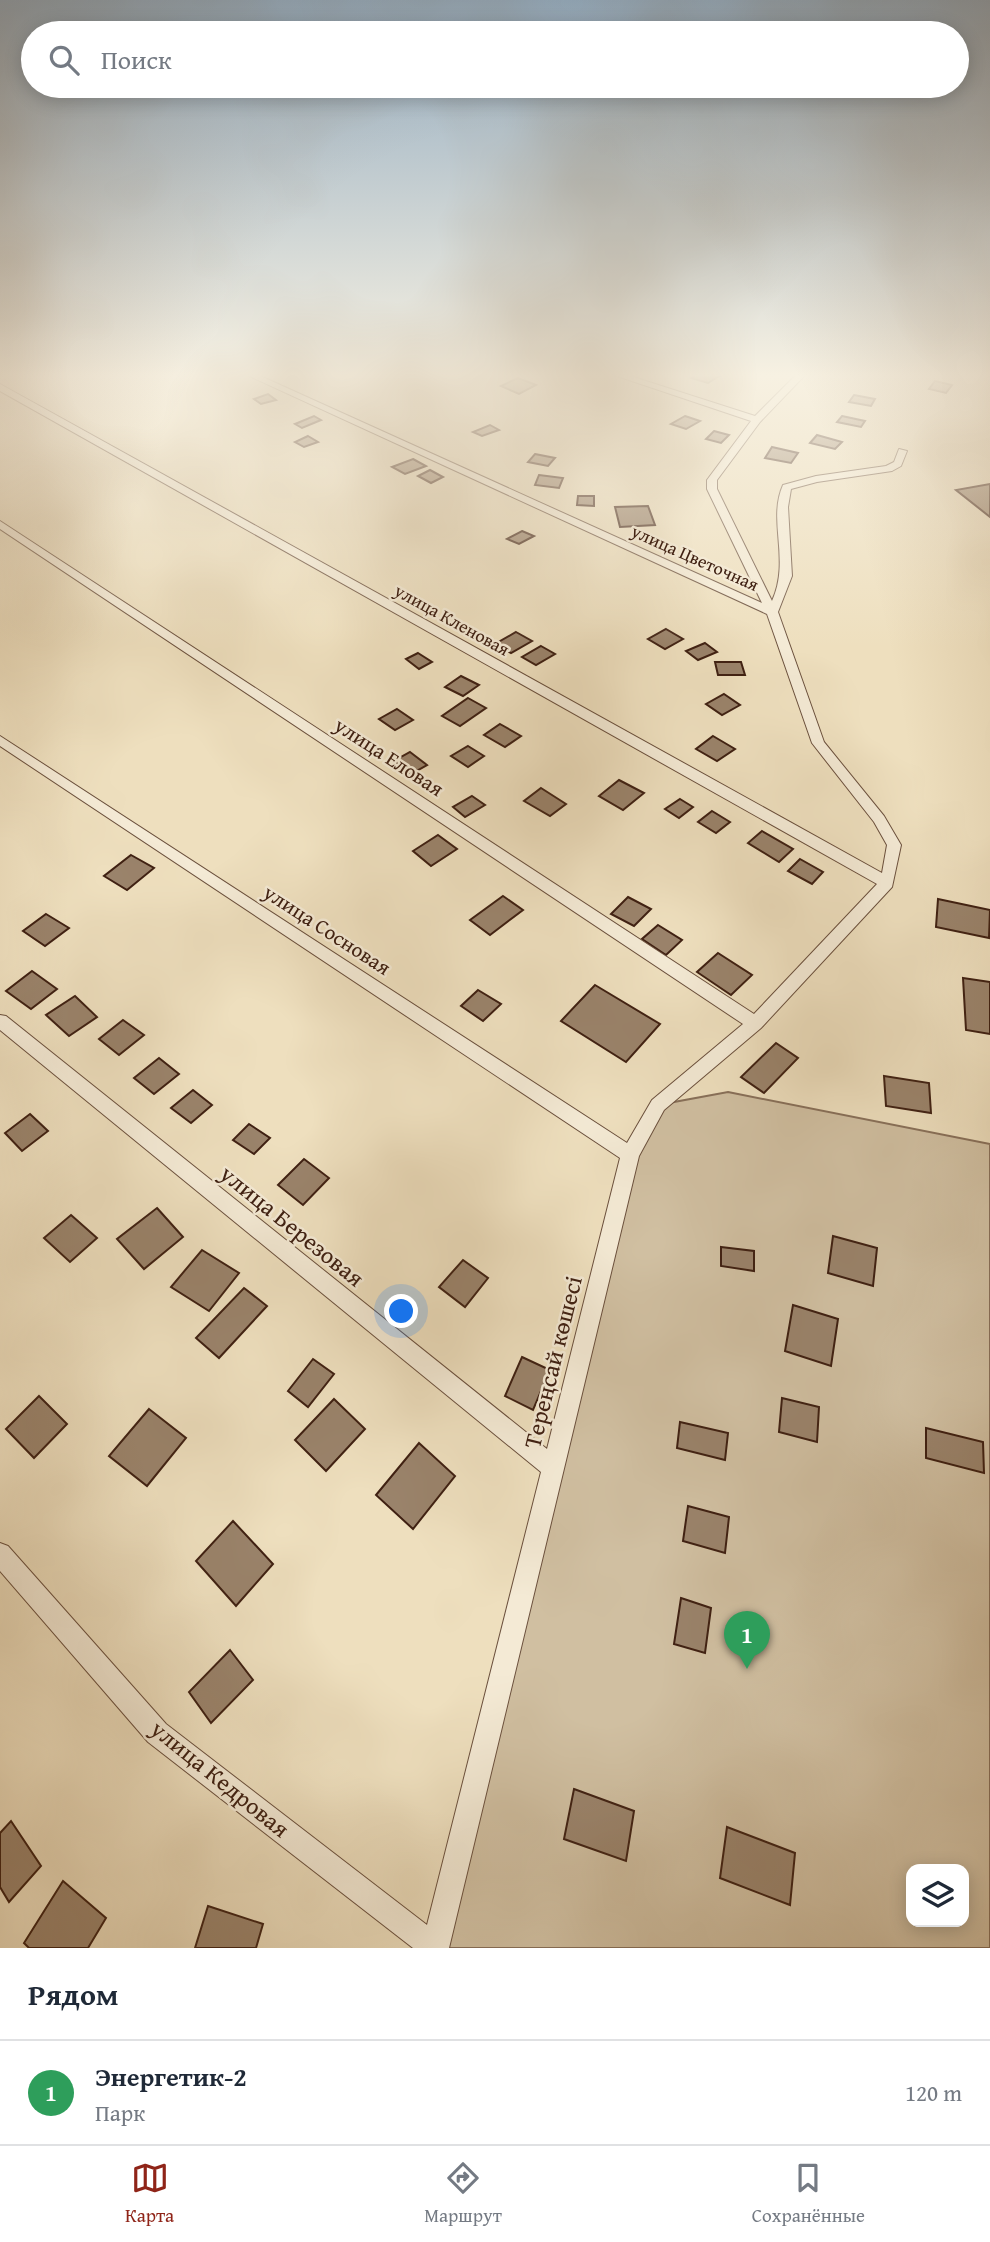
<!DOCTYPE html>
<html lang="ru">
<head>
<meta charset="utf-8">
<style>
	:root { --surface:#fff; --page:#f6f6f7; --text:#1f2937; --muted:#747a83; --line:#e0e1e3; --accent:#8f2418 }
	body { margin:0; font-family:"Gentium Book Plus",serif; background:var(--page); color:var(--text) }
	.controls { position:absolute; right:21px; bottom:21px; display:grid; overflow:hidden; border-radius:14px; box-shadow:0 4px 18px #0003 }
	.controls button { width:63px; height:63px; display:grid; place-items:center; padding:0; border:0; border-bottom:2px solid var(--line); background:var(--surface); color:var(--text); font:35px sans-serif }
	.you { position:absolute; left:402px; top:1312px; width:24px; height:24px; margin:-18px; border:5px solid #fff; border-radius:50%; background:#1a73e8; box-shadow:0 0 0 10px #1a73e833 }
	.badge { display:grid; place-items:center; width:46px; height:46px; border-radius:50%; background:var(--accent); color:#fff; font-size:23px; font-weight:700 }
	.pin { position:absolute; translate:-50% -58px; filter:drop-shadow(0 2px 4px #0008) }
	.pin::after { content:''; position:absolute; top:37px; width:24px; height:21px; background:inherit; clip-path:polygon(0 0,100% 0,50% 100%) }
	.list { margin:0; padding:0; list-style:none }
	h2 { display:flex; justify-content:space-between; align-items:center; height:91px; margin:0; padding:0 28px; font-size:30px }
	h2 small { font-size:23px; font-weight:400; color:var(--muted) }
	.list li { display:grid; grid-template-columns:46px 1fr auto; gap:21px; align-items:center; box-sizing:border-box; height:105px; padding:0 28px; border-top:2px solid var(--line) }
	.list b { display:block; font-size:26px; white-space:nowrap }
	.list p { margin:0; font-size:23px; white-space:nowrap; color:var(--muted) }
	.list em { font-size:23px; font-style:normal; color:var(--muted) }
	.icon { flex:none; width:38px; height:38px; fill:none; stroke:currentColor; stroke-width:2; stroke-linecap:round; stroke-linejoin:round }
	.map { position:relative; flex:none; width:990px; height:1948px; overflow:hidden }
	.search { position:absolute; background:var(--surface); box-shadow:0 4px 18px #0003; left:21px; right:21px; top:21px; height:77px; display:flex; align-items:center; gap:18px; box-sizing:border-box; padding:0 24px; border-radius:38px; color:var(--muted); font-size:26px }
	.sheet { height:196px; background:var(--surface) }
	nav { display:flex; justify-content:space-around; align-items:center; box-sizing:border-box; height:98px; border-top:2px solid var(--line); background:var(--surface); font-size:19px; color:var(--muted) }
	nav a { display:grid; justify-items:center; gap:4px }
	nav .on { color:var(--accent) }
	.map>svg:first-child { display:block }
</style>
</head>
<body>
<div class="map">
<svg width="990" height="1948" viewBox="0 0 990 1948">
	<rect width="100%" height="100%" fill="#eedfbe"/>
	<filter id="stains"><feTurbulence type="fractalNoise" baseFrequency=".00286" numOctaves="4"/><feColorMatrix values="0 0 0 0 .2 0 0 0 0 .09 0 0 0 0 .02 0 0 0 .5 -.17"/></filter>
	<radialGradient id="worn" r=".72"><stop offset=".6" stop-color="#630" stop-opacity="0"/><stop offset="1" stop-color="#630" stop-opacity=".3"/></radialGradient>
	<path fill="#d0bfa1" stroke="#88705a" stroke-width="2" fill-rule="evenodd" d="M728,1092L990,1144V1948H435L629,1155L658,1105ZM911,1869H964V1922H911Z"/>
	<g fill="#9a836b" stroke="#3f2012" stroke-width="2">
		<polygon points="697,374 712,374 719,376 708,383 691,378"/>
		<polygon points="518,378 536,385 519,394 501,386"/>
		<polygon points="935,381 952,385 946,393 929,389"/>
		<polygon points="268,394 276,400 261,404 254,399"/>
		<polygon points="854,395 875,399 871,406 849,402"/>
		<polygon points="314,416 321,420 302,428 295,424"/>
		<polygon points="685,416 700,421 686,429 671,424"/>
		<polygon points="842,416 865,421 861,427 837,422"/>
		<polygon points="490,425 499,430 482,436 473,432"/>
		<polygon points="714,431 729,435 721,443 706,439"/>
		<polygon points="817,435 842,442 835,449 810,443"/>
		<polygon points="308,436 318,442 304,447 295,442"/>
		<polygon points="772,447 798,453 791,463 765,458"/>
		<polygon points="535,454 555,458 548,466 528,462"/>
		<polygon points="413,459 426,466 405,474 392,467"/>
		<polygon points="430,470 443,477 431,483 418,476"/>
		<polygon points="539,475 563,478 559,488 535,485"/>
		<polygon points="990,484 990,517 956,490"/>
		<polygon points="578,496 594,496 594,506 577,505"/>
		<polygon points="648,506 655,525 620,527 615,507"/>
		<polygon points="522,531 534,536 519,544 507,539"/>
		<polygon points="666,629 683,639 665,649 648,639"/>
		<polygon points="516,632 532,641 511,653 495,644"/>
		<polygon points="705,643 717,652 698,660 686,651"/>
		<polygon points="541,646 555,654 536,665 522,657"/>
		<polygon points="418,653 432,662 419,669 406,659"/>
		<polygon points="715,662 741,662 745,675 718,675"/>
		<polygon points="461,676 479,685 463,696 445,687"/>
		<polygon points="724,694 740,705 722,715 706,704"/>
		<polygon points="468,698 486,708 460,726 442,716"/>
		<polygon points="397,709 413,720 395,730 379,719"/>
		<polygon points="500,724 521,736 505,747 484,735"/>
		<polygon points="713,736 735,749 717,761 696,749"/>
		<polygon points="468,746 484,756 468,767 451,756"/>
		<polygon points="410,752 427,765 411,774 394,761"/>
		<polygon points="619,780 644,793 623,810 599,796"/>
		<polygon points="541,788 566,804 550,816 524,801"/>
		<polygon points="472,796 485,805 465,817 453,807"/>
		<polygon points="680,799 693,807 679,818 665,809"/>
		<polygon points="712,811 730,822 716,833 698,822"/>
		<polygon points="762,831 793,849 779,862 748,843"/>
		<polygon points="438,835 457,849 431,866 413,851"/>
		<polygon points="131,855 154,868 127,890 104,876"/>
		<polygon points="800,859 823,872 812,884 788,871"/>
		<polygon points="503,896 523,910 490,935 470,920"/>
		<polygon points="628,897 651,909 634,926 611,914"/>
		<polygon points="938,899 990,910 989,938 936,927"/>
		<polygon points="46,914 69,928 45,946 23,931"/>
		<polygon points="658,925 682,940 666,955 642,939"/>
		<polygon points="718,953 752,975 731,995 697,972"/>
		<polygon points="32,971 57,989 31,1009 6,991"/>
		<polygon points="963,978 990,982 990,1034 966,1030"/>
		<polygon points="595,985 660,1024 626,1062 561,1021"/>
		<polygon points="478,990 501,1004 483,1021 461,1006"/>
		<polygon points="75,996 97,1017 69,1036 46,1015"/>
		<polygon points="123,1020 144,1035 119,1055 99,1039"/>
		<polygon points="776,1043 798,1058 764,1093 741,1077"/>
		<polygon points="159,1058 179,1074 154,1094 134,1078"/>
		<polygon points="884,1076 929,1083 931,1113 886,1106"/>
		<polygon points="193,1090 212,1105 191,1123 171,1108"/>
		<polygon points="30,1114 48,1131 22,1151 5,1133"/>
		<polygon points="249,1124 270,1138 254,1154 233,1140"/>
		<polygon points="304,1159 329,1178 303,1205 278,1185"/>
		<polygon points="157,1208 183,1237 144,1269 117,1239"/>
		<polygon points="71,1215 97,1238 70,1262 44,1238"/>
		<polygon points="833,1236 877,1248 873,1286 828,1273"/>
		<polygon points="721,1247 754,1251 754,1271 721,1266"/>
		<polygon points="202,1250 239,1273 209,1311 171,1287"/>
		<polygon points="463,1260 488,1278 465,1307 439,1287"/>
		<polygon points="244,1288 267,1306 219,1358 196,1338"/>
		<polygon points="793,1305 838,1319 831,1366 785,1351"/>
		<polygon points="522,1357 550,1370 533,1410 505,1396"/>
		<polygon points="313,1359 334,1374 308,1407 288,1391"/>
		<polygon points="39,1396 67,1424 34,1458 6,1429"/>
		<polygon points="782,1398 819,1407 817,1442 779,1432"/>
		<polygon points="334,1399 365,1429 326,1471 295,1440"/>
		<polygon points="149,1409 186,1438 147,1486 109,1456"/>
		<polygon points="680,1422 728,1433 725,1460 677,1448"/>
		<polygon points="926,1428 983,1442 984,1473 926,1458"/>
		<polygon points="419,1443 455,1476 413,1529 376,1495"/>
		<polygon points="688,1506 729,1517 725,1553 683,1541"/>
		<polygon points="233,1521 273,1564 236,1606 196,1561"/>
		<polygon points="681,1598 711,1608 705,1653 674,1644"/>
		<polygon points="230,1650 253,1680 211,1723 189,1692"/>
		<polygon points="574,1789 634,1811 626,1861 564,1839"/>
		<polygon points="11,1821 41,1866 9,1902 0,1887 0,1833"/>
		<polygon points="727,1827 795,1853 790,1905 720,1878"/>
		<polygon points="63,1881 106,1918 88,1948 29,1948 24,1943"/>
		<polygon points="208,1906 263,1924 256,1948 195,1948"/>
	</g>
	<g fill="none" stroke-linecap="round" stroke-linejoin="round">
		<defs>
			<path id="street" d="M245,374H256L762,603L707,489V480L751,421L611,374H624L755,416L797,374H806L760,422L717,480V489L772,601C791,559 767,521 783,485L816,476L886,466L894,462L899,449L907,451L901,466L892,471L817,482L791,489L788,507L792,576L778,612L824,742L884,816L901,845L892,887L761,1028L664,1110L639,1156L449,1948H413L148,1742L0,1571V1543L8,1546L166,1724L427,1925L541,1472L0,1030V1015L6,1016L547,1449L620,1158L0,746V736L627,1143L652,1100L743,1024L0,529V521L754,1014L877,884L0,391V384L882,873L887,845L874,822L812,743L767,614Z"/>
		</defs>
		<use href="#street" stroke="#6b503d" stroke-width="2"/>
		<use href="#street" fill="#f4ead5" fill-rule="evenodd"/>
	</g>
	<linearGradient id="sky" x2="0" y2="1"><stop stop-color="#92abc0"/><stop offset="0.58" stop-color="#f7f1e2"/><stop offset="1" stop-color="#f7f1e2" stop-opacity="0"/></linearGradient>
	<rect width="990" height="647" fill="url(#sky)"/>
	<g text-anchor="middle" stroke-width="5" stroke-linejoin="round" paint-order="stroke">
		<g font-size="18" fill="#3f2012" stroke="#f4ead5">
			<text transform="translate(695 558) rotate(24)" y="6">улица Цветочная</text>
			<text transform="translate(452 620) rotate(29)" y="6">улица Кленовая</text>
		</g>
		<g font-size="21" fill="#3f2012" stroke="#f4ead5">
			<text transform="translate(389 757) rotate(33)" y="7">улица Еловая</text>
			<text transform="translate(327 930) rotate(33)" y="7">улица Сосновая</text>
		</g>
		<g font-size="24" fill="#3f2012" stroke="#f4ead5">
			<text transform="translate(292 1226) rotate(39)" y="8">улица Березовая</text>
			<text transform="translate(553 1362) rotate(-76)" y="8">Тереңсай көшесі</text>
			<text transform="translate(220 1779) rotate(39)" y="8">улица Кедровая</text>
		</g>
	</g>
	<rect width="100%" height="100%" filter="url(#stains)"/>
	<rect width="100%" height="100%" fill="url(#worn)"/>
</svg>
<div class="controls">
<button><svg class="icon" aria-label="layers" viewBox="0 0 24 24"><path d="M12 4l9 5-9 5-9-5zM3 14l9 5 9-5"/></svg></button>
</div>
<div class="you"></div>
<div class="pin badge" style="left:747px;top:1669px;background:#2e9e5b">1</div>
<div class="search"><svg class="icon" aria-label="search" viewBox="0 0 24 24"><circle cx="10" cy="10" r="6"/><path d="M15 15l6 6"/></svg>Поиск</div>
</div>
<section class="sheet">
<h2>Рядом<small></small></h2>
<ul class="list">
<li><span class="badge" style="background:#2e9e5b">1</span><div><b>Энергетик-2</b><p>Парк</p></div><em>120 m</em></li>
</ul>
</section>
<nav>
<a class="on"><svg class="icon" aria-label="map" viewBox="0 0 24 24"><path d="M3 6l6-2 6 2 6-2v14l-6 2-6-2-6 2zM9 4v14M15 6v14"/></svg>Карта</a>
<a><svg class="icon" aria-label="directions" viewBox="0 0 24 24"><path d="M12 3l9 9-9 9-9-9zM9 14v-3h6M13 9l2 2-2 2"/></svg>Маршрут</a>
<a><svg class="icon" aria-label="saved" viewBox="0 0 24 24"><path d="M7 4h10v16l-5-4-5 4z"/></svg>Сохранённые</a>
</nav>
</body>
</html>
